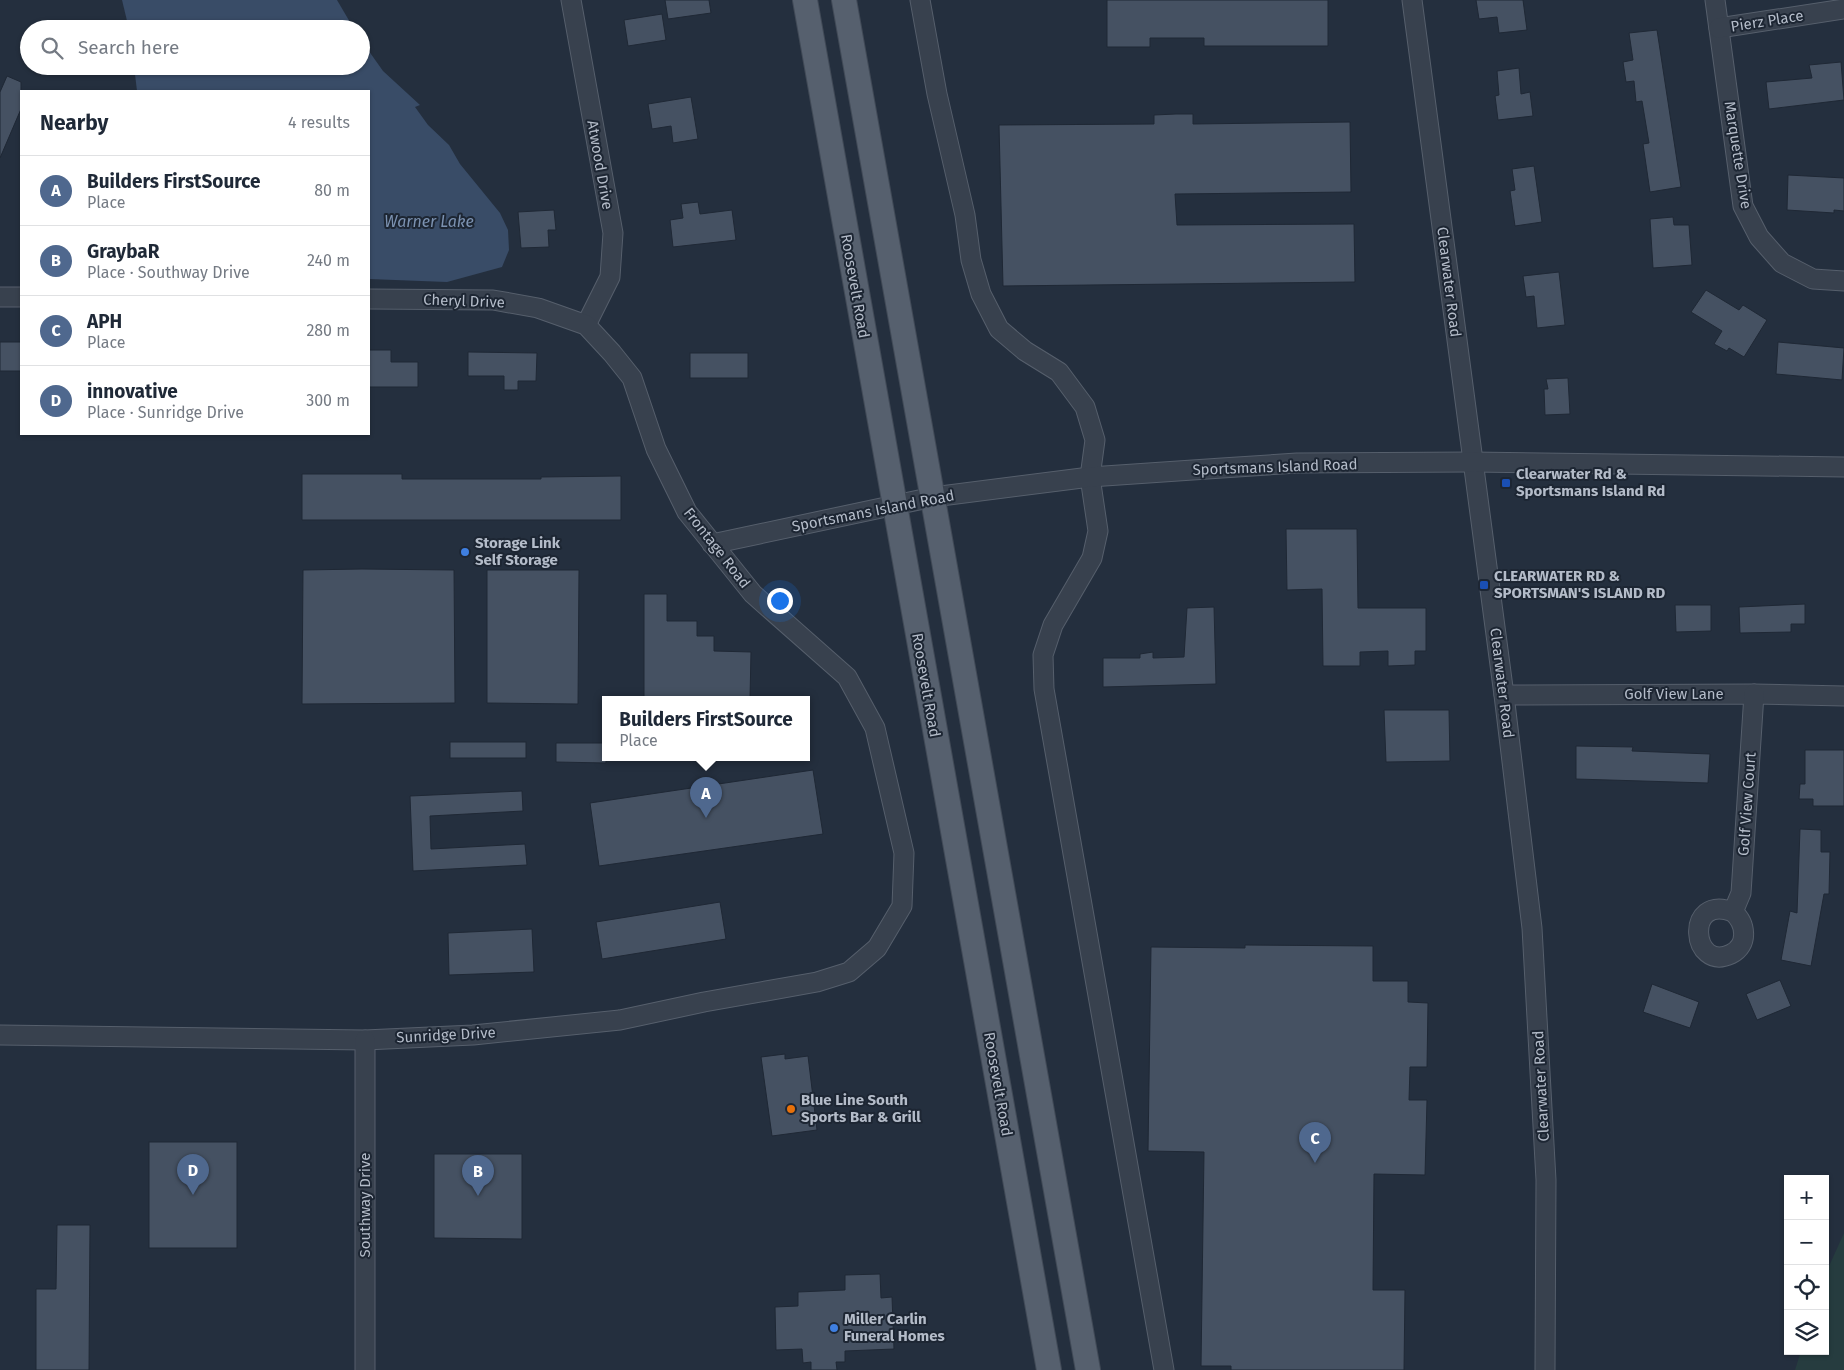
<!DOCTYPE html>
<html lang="en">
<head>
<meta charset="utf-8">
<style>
	:root { --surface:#fff; --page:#f6f6f7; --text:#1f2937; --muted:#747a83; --line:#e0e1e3; --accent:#4f688e }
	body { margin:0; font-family:"Fira Sans",sans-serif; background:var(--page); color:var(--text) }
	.controls { position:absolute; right:15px; bottom:15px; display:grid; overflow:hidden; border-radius:0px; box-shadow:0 1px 4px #0004 }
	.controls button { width:45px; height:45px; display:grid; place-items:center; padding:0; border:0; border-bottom:1px solid var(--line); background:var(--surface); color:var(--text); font:25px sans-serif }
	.you { position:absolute; left:779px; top:600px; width:18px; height:18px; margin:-12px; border:4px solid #fff; border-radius:50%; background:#1a73e8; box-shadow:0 0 0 8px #1a73e833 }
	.badge { display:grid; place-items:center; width:32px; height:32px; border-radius:50%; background:var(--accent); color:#fff; font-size:16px; font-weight:700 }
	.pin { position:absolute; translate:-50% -41px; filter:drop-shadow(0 1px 2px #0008) }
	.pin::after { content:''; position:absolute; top:26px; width:18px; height:15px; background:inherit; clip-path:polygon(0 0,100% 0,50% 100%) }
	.popup { position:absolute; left:602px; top:696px; width:208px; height:65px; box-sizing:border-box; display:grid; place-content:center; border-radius:0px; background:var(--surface); filter:drop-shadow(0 1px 4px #0005); font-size:16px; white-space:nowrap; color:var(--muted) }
	.popup b { font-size:19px; color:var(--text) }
	.popup::after { content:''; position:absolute; left:50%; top:100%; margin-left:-10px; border:10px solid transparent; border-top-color:var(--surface) }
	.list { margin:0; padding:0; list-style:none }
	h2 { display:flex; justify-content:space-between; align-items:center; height:65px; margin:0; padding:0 20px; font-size:21px }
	h2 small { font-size:16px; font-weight:400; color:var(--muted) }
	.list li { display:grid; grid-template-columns:32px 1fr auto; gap:15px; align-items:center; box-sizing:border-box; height:70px; padding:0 20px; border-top:1px solid var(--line) }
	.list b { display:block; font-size:19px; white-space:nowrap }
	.list p { margin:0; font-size:16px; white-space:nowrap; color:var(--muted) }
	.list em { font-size:16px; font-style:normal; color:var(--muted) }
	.icon { flex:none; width:28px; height:28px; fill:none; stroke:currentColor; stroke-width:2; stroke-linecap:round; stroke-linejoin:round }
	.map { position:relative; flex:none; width:1844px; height:1370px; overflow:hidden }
	.search { position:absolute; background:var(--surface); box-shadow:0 1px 4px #0004; left:20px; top:20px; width:350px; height:55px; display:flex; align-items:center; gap:12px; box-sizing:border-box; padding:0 18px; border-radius:28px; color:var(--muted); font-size:19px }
	.panel { position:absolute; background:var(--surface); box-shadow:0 1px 4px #0004; left:20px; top:90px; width:350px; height:345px; border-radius:0px }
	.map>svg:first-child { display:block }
</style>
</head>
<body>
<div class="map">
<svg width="1844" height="1370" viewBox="0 0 1844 1370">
	<rect width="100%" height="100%" fill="#242f3e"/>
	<polygon fill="#263c3f" points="1844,1233 1844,1370 1795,1370 1801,1351 1825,1351 1825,1275"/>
	<g fill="#394c67">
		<polygon points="122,0 337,0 354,29 129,29"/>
		<polygon points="361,40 383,71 420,105 415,107 428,125 449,145 460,164 500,213 508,230 509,250 502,267 447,282 369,279 369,91 137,91 134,66 361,66"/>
	</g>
	<g fill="#455162" stroke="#1f2835">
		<polygon points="665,0 709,0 711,13 668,19"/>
		<polygon points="1107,0 1328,0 1328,46 1204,46 1204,38 1150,38 1150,47 1107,47"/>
		<polygon points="1476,0 1523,0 1527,30 1499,33 1497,17 1479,19"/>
		<polygon points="662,14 666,40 628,46 624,20"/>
		<polygon points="1657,30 1681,187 1650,192 1643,144 1649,143 1642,101 1636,102 1634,81 1626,82 1623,62 1633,60 1629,33"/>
		<polygon points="1841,62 1844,100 1769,109 1766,82 1812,78 1809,65"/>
		<polygon points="1519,68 1521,94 1530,92 1533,116 1498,120 1495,96 1499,95 1497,71"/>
		<polygon points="7,76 21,82 21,109 0,158 0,92"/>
		<polygon points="691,97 698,139 673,143 671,126 652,129 648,104"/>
		<polygon points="1176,114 1193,114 1193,124 1350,122 1351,192 1175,194 1177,225 1354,224 1355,282 1003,286 999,125 1154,124 1154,115"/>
		<polygon points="1534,166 1542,222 1515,226 1510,191 1515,190 1512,169"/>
		<polygon points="1788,175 1844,178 1844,211 1834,210 1834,213 1787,210"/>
		<polygon points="698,202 700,214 732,210 736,240 673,247 670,220 683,218 681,204"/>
		<polygon points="554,210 556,230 548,230 549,247 521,248 518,212"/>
		<polygon points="1673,217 1674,225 1689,225 1692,265 1653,268 1650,219"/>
		<polygon points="1559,272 1565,325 1537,328 1534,296 1526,297 1523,276"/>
		<polygon points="1706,290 1739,310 1743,305 1767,320 1744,357 1729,348 1727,351 1714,344 1722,331 1691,312"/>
		<rect x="0" y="342" width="21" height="29"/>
		<polygon points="1778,342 1844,348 1842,380 1776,374"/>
		<polygon points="369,350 391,350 391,362 418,362 418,387 369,387"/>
		<polygon points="468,352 537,353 536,381 518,381 518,390 504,390 504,376 468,376"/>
		<rect x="690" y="353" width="58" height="25"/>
		<polygon points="1568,378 1570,414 1545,415 1544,389 1548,389 1546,379"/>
		<polygon points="302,474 402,474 402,479 541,479 541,477 621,476 621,520 302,520"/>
		<polygon points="1286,529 1357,529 1358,608 1426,608 1426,651 1415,651 1415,665 1388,666 1388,651 1360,652 1360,666 1323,666 1322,589 1287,590"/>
		<polygon points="362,569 454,570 455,703 302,704 303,570"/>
		<polygon points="487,570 579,570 578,704 487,703"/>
		<polygon points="644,594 667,594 667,621 697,621 697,636 714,636 714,651 751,652 750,699 644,699"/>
		<polygon points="1805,604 1805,624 1791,624 1791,632 1740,633 1739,607"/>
		<polygon points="1675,605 1711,605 1711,631 1676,632"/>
		<polygon points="1214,607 1216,684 1103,687 1103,658 1140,658 1140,654 1153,652 1153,658 1184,657 1187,608"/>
		<polygon points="1384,710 1449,710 1450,761 1386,762"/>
		<rect x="450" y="742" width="76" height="16"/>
		<polygon points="556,743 606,743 606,763 556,762"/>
		<polygon points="1576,746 1633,747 1632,751 1710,754 1708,783 1576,779"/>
		<polygon points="1805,750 1844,750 1844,806 1813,806 1813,799 1799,799 1800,784 1805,784"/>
		<polygon points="813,770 823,834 599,866 590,803"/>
		<polygon points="522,791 523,811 430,816 431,849 525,844 527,865 413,871 410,796"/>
		<polygon points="1800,829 1821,830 1821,852 1830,852 1829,894 1824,894 1811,966 1781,960 1790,911 1797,913"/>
		<polygon points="720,902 726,939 602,959 596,922"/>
		<polygon points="532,929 534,972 449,975 448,933"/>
		<polygon points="1245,945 1373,946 1373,981 1408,981 1408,1002 1428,1003 1427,1067 1410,1067 1409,1100 1427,1100 1425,1175 1374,1174 1373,1290 1405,1290 1404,1370 1231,1370 1231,1366 1201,1366 1204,1152 1148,1151 1151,947 1245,948"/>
		<polygon points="1780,980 1791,1006 1757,1020 1746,994"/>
		<polygon points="1652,984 1699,1002 1690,1028 1643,1012"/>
		<polygon points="785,1054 785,1059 808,1056 817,1130 772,1136 761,1057"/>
		<rect x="149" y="1142" width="88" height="106"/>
		<polygon points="434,1154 522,1154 522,1239 434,1238"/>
		<polygon points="57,1225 90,1225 89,1370 36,1370 36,1289 56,1289"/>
		<polygon points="880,1274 881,1298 892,1297 894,1349 845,1351 845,1362 836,1362 837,1370 811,1370 811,1362 803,1363 802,1349 776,1350 775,1307 798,1306 798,1292 845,1290 845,1275"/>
	</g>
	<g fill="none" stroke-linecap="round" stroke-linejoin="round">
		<defs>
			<g id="minor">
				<polyline points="571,0 613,233 610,277 586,325"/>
				<polyline points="920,0 937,94 965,215 971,260 981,294 999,329 1025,351 1059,372 1085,407 1095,440 1090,477 1098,531 1092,558 1053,625 1043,655 1044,689 1164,1370"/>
				<polyline points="1412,0 1504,695 1532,928 1546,1180 1545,1370"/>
				<polyline points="1715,0 1743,206 1759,237 1782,263 1813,279 1844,281"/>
				<polyline points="1719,28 1844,9"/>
				<polyline points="0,297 21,297"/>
				<polyline points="712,544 933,497 1090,477 1222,468 1297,463 1472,462 1844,467"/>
				<polyline points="1504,695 1754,694 1844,696"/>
				<path d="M1733,912C1684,893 1691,973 1731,954C1749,945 1746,923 1733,912L1741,893L1754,694"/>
				<polyline points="0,1035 365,1040 473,1035 620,1020 704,1002 817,982 849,972 877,948 902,906 904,853 875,728 847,677 753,594 687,512 656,449 632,378 612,353 586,325 538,308 493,300 369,299"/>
				<polyline points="365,1040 365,1370"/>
			</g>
			<g id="major">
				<polyline points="805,0 1049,1370"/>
				<polyline points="844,0 1088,1370"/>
			</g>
		</defs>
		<use href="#minor" stroke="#565f6c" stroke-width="21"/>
		<use href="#major" stroke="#414a57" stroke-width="26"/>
		<use href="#minor" stroke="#38414e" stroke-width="19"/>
		<use href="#major" stroke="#56606e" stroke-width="24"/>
	</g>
	<g fill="#1a4fb4" stroke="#1d2633" stroke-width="2">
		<rect x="1501" y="478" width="10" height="10" rx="2.5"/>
		<rect x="1479" y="580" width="10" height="10" rx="2.5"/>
	</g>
	<g fill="#3f7fe0" stroke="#1d2633" stroke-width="2">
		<circle cx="465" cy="552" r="5"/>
		<circle cx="834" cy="1328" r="5"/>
	</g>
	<circle fill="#e8710a" stroke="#1d2633" stroke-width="2" cx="791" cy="1109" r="5"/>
	<g text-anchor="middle" stroke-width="4" stroke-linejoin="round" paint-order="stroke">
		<g font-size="15" fill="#b4bcc9" stroke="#1d2633">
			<text transform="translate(1767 21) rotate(-9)" y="5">Pierz Place</text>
			<text transform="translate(1738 155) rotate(81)" y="5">Marquette Drive</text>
			<text transform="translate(600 165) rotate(80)" y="5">Atwood Drive</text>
			<text transform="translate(1449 282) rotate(83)" y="5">Clearwater Road</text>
			<text transform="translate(855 286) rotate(80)" y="5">Roosevelt Road</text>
			<text transform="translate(464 301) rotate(2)" y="5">Cheryl Drive</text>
			<text transform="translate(1275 467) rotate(-2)" y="5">Sportsmans Island Road</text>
			<text transform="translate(873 511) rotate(-11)" y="5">Sportsmans Island Road</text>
			<text transform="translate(717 548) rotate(52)" y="5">Frontage Road</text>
			<text transform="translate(1502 683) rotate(83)" y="5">Clearwater Road</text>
			<text transform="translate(926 685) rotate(80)" y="5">Roosevelt Road</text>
			<text x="1674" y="699">Golf View Lane</text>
			<text transform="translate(1747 804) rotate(-86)" y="5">Golf View Court</text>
			<text transform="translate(446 1035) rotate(-3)" y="5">Sunridge Drive</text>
			<text transform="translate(998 1084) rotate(80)" y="5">Roosevelt Road</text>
			<text transform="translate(1541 1086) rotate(-93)" y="5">Clearwater Road</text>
			<text transform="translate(365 1205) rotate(-90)" y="5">Southway Drive</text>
		</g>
		<g font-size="15" font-weight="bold" fill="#b4bcc9" stroke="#1d2633" text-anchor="start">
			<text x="1516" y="479">Clearwater Rd &amp;<tspan x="1516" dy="17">Sportsmans Island Rd</tspan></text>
			<text x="475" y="548">Storage Link<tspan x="475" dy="17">Self Storage</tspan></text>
			<text x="1494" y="581">CLEARWATER RD &amp;<tspan x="1494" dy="17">SPORTSMAN'S ISLAND RD</tspan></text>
			<text x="801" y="1105">Blue Line South<tspan x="801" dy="17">Sports Bar &amp; Grill</tspan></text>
			<text x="844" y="1324">Miller Carlin<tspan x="844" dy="17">Funeral Homes</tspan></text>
		</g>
		<g font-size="16" font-style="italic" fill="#7c92b1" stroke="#1d2633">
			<text x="429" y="227">Warner Lake</text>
		</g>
	</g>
</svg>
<div class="controls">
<button>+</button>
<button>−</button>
<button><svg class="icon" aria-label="locate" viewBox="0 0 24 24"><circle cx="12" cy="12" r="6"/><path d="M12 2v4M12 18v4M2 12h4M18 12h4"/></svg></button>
<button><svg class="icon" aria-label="layers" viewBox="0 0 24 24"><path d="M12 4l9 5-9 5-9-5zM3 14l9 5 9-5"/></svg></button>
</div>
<div class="you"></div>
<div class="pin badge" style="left:706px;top:818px">A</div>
<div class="popup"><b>Builders FirstSource</b>Place</div>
<div class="pin badge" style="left:478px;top:1196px">B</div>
<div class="pin badge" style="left:1315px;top:1163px">C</div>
<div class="pin badge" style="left:193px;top:1195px">D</div>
<div class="search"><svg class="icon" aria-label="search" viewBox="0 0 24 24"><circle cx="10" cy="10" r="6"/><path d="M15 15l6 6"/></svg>Search here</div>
<section class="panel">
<h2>Nearby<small>4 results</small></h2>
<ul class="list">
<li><span class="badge">A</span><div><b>Builders FirstSource</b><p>Place</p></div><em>80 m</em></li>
<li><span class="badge">B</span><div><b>GraybaR</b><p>Place · Southway Drive</p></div><em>240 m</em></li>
<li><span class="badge">C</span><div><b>APH</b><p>Place</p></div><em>280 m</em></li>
<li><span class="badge">D</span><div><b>innovative</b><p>Place · Sunridge Drive</p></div><em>300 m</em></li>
</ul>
</section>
</div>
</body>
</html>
